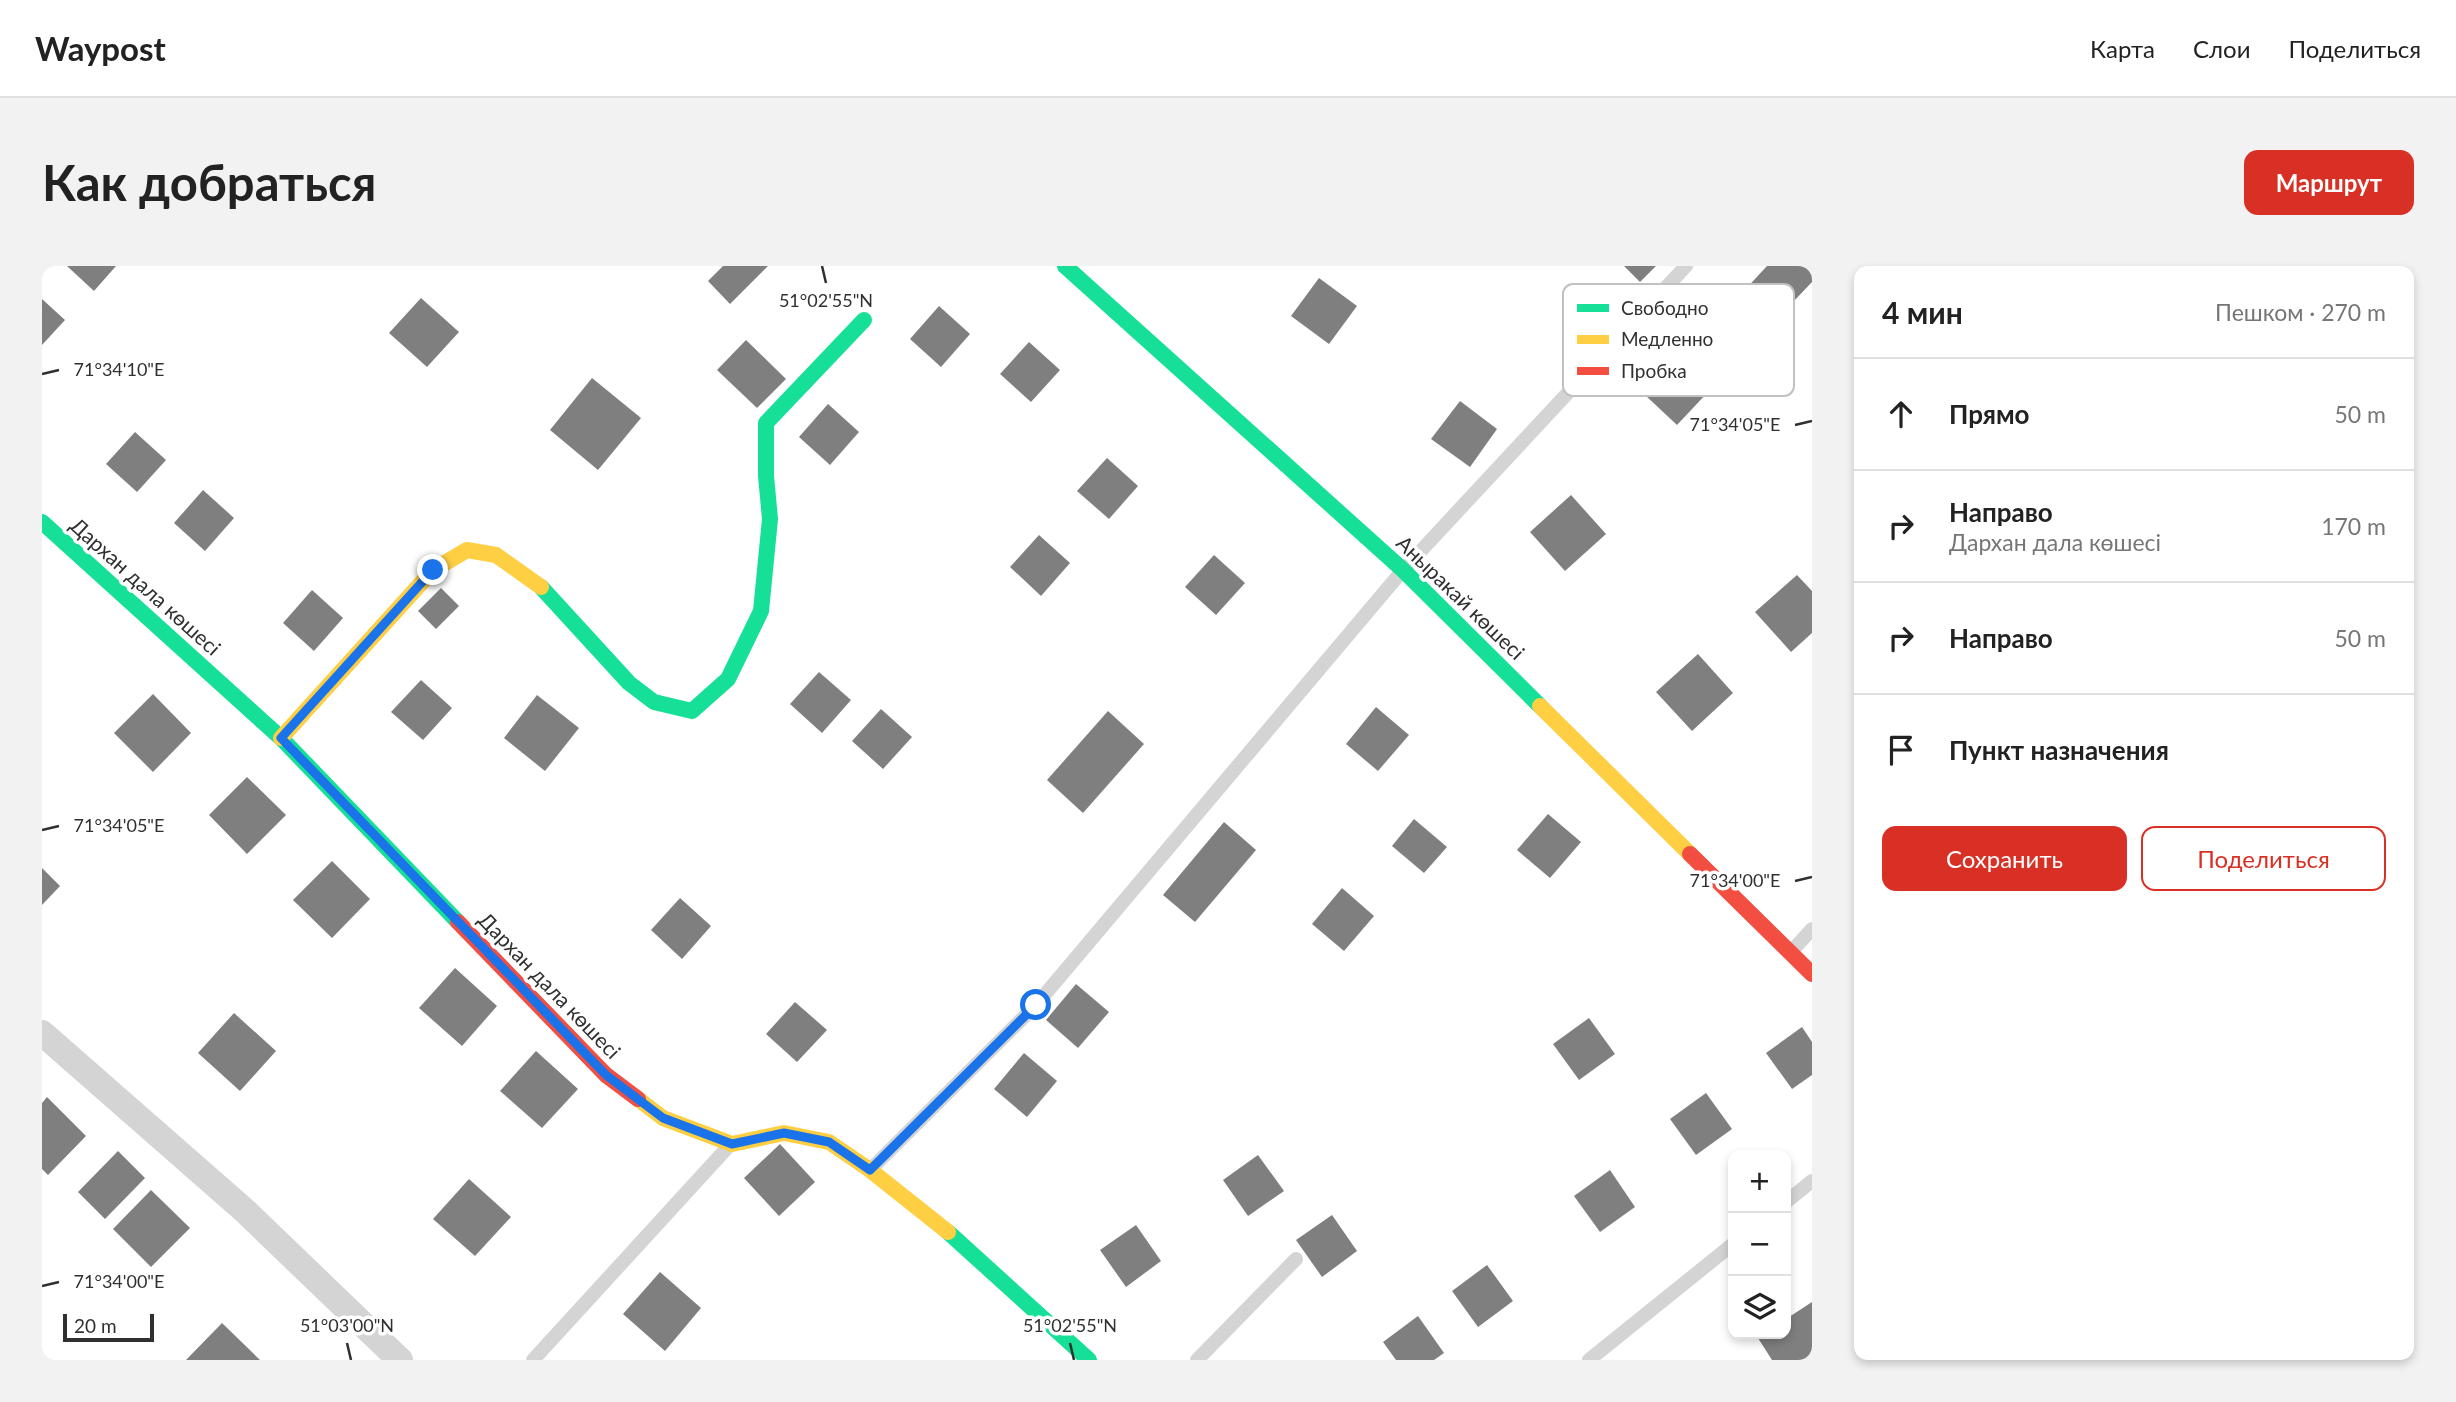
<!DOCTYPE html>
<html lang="ru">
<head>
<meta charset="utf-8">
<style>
	:root { --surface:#fff; --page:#f2f2f2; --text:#222; --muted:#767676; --line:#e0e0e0; --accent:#d93025 }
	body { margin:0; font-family:Lato,sans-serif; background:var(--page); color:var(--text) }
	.controls { position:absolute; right:21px; bottom:21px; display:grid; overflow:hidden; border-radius:14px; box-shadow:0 4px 10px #0003 }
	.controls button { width:63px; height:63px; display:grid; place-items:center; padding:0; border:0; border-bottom:2px solid var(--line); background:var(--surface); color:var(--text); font:35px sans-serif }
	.scale { position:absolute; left:21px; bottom:18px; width:91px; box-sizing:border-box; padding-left:7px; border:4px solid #303030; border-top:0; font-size:19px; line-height:24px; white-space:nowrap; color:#303030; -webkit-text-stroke:5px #fff; paint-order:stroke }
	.stop { position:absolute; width:21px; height:21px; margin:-16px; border:5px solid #1a73e8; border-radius:50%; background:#fff }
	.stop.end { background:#1a73e8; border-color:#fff; box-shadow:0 2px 7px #0008 }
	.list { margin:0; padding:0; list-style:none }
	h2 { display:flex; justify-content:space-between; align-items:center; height:91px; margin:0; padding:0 28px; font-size:30px }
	h2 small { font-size:23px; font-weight:400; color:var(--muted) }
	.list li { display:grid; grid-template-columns:46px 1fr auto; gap:21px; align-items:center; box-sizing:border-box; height:112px; padding:0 28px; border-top:2px solid var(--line) }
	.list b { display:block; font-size:26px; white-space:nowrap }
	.list p { margin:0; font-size:23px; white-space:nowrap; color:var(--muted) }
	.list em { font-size:23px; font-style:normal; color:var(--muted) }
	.actions { display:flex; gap:14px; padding:21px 28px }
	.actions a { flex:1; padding:16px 0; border:2px solid var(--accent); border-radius:14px; text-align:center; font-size:24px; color:var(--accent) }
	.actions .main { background:var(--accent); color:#fff }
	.icon { flex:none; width:38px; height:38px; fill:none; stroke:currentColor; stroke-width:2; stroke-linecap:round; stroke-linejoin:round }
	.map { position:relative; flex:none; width:1770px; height:1094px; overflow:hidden; border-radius:14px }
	header { display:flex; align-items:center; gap:42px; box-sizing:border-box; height:98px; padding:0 35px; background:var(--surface); border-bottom:2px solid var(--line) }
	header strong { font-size:33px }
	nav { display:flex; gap:38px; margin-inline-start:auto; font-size:24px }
	.intro { display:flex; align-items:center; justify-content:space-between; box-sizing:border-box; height:168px; padding:0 42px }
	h1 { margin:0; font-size:49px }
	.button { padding:18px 32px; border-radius:14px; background:var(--accent); color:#fff; font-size:24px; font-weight:700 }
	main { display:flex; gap:42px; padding:0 42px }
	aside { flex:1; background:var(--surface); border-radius:14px; box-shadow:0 4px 10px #0003 }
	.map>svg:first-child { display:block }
</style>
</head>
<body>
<header>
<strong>Waypost</strong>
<nav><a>Карта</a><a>Слои</a><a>Поделиться</a></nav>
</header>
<div class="intro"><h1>Как добраться</h1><a class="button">Маршрут</a></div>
<main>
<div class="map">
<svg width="1770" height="1094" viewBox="0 0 1770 1094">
	<rect width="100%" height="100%" fill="#fff"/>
	<g fill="#7f7f7f">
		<polygon points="25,0 74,0 52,25"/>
		<polygon points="681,0 726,0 688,38 666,15"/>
		<polygon points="1582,0 1614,0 1598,16"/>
		<polygon points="1725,0 1770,0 1770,16 1731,57 1700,27"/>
		<polygon points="1277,12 1315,40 1287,78 1249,50"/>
		<polygon points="379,32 417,66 385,101 347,67"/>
		<polygon points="0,33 23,54 0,79"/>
		<polygon points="897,40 928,68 899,101 868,73"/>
		<polygon points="1666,62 1698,92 1635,159 1603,129"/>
		<polygon points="704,74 744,113 715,142 675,104"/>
		<polygon points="987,76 1018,104 989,136 958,108"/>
		<polygon points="550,112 599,152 556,204 508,164"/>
		<polygon points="1418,135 1455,163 1428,201 1389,173"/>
		<polygon points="786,138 817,166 788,199 757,171"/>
		<polygon points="93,166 124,194 95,226 64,198"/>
		<polygon points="1065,192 1096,220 1067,253 1035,225"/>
		<polygon points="161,224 192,252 163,285 132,257"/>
		<polygon points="1529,229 1564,268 1523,305 1488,266"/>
		<polygon points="997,269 1028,297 999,330 968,301"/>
		<polygon points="1172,289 1203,317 1174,349 1143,321"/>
		<polygon points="1755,309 1770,325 1770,367 1749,386 1713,346"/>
		<polygon points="399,322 417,340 394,363 376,345"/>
		<polygon points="270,324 301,352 272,385 241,357"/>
		<polygon points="1656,388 1691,427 1650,465 1614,426"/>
		<polygon points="777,406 809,434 780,467 748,438"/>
		<polygon points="379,414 410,442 381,474 349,446"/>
		<polygon points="111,428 149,467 111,506 72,467"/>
		<polygon points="495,429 537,462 503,505 462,472"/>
		<polygon points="1334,441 1367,469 1336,505 1304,478"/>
		<polygon points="839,443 870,471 841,503 810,475"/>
		<polygon points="1066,445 1102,478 1041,547 1005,514"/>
		<polygon points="205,511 244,549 205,588 167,549"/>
		<polygon points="1506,548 1539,576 1508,612 1475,584"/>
		<polygon points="1372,553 1405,581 1382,607 1350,580"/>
		<polygon points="1182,556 1214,584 1153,656 1121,629"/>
		<polygon points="290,595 328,633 290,672 251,634"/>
		<polygon points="0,602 18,620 0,639"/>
		<polygon points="1300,622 1332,650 1302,685 1270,658"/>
		<polygon points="638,632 669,660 640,693 609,664"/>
		<polygon points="413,702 455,740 420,780 377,742"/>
		<polygon points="1034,718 1067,746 1036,782 1004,754"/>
		<polygon points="753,736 785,764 755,796 724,768"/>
		<polygon points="192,747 234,785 198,825 156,787"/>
		<polygon points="1547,752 1573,788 1537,814 1511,778"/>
		<polygon points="1760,761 1770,776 1770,809 1750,823 1724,787"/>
		<polygon points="494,785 536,823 500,862 458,825"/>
		<polygon points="982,787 1015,815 985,851 952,823"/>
		<polygon points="1664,827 1690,863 1654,889 1628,853"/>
		<polygon points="5,831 44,870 6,909 0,903 0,837"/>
		<polygon points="738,878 773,916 737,950 702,912"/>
		<polygon points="76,885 103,912 63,953 36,926"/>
		<polygon points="1216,889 1242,925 1206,950 1181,914"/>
		<polygon points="1568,904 1593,941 1558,966 1532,930"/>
		<polygon points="427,913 469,951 433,990 391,953"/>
		<polygon points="109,924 148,962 109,1001 71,963"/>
		<polygon points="1290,949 1315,985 1280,1011 1254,974"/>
		<polygon points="1094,959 1119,995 1084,1021 1058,984"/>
		<polygon points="1445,999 1471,1035 1436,1061 1410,1025"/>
		<polygon points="618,1006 659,1042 623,1085 581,1048"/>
		<polygon points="1770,1036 1770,1094 1730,1094 1716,1072 1723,1068 1744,1068 1744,1053"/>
		<polygon points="1376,1050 1402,1087 1392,1094 1354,1094 1341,1076"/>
		<polygon points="180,1057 218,1094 144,1094"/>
	</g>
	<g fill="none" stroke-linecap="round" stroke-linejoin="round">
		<g stroke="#d4d4d4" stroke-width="14">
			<polyline points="1749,686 1770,663"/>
			<polyline points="829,903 994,739 1361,304 1644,0"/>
			<polyline points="1744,936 1770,915"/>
			<polyline points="491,1094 686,881"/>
			<polyline points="1155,1094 1254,993"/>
			<polyline points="1547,1094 1691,978"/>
		</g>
		<polyline stroke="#d4d4d4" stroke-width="26" points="0,767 202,944 358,1094"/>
		<g stroke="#16e098" stroke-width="16">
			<polyline points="1023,0 1361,304 1498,440"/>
			<polyline points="0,256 239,472 416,656"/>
			<polyline points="499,321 587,417 612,436 650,445 686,413 719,345 728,253 724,210 724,157 822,54"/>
			<polyline points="906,966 1047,1094"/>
		</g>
		<g stroke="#ffcf43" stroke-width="16">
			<polyline points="1498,440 1648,588"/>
			<polyline points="239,472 391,304 425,284 454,289 499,321"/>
			<polyline points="596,833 621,852 690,878 742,867 787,876 828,904 906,966"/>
		</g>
		<g stroke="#f24e42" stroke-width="16">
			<polyline points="1648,588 1770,708"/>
			<polyline points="416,656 564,809 596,833"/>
		</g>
	</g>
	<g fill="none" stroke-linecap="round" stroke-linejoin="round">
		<polyline stroke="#1a73e8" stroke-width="9" points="391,304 239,472 564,809 621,852 690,878 742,867 787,876 828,904 994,739"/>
	</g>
	<path fill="none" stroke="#303030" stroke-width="2.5" d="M780,0L784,17M0,108L17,104M1753,159L1770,155M0,564L17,560M1753,615L1770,611M0,1020L17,1016M305,1077L309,1094M1028,1077L1032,1094"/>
	<g text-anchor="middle" stroke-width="7" stroke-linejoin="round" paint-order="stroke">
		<g font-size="21" fill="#303030" stroke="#fff">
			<text transform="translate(103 321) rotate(42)" y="7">Дархан дала көшесі</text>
			<text transform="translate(1418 332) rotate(44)" y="7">Аныракай көшесі</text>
			<text transform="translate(507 720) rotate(46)" y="7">Дархан дала көшесі</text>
		</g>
	</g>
	<rect x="1521" y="18" width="231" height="112" rx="10" fill="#fff" stroke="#c1c1c1" stroke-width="2"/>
	<rect x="1535" y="38" width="32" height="8" fill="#16e098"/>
	<rect x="1535" y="69" width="32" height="9" fill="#ffcf43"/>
	<rect x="1535" y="101" width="32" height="8" fill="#f24e42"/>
	<g font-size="19" fill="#303030">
		<text x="1579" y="49">Свободно</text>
		<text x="1579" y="80">Медленно</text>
		<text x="1579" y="112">Пробка</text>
	</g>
	<g font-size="18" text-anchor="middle" fill="#303030" stroke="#fff" stroke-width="7" stroke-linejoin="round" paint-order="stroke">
		<text x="784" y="41">51°02'55"N</text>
		<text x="77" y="110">71°34'10"E</text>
		<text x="1693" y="165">71°34'05"E</text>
		<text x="77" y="566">71°34'05"E</text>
		<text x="1693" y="621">71°34'00"E</text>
		<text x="77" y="1022">71°34'00"E</text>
		<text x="305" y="1066">51°03'00"N</text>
		<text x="1028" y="1066">51°02'55"N</text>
	</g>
</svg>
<div class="controls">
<button>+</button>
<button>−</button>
<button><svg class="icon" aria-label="layers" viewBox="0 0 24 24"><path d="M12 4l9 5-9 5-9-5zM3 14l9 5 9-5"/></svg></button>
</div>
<div class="scale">20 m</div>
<div class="stop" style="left:994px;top:739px"></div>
<div class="stop end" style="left:391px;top:304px"></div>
</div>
<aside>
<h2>4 мин<small>Пешком · 270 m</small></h2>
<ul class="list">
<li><svg class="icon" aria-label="ahead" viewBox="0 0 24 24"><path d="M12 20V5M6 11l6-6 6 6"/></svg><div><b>Прямо</b></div><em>50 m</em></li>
<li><svg class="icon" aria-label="right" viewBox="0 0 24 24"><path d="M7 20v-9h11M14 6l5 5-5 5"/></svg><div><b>Направо</b><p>Дархан дала көшесі</p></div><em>170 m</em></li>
<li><svg class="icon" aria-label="right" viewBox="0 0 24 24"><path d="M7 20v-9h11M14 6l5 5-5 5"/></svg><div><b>Направо</b></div><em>50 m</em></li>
<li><svg class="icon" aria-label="arrive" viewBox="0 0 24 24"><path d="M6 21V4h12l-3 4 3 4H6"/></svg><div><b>Пункт назначения</b></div></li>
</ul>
<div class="actions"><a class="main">Сохранить</a><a>Поделиться</a></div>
</aside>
</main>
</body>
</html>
